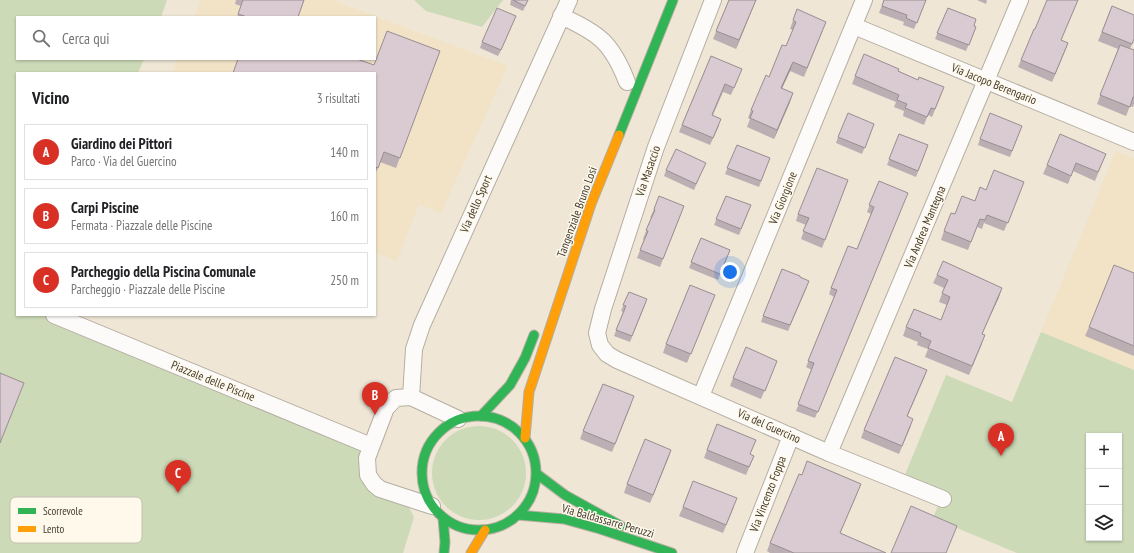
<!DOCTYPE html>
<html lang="it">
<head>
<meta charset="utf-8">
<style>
	:root { --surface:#fff; --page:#f2f2f2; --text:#202124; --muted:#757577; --line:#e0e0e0; --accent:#d93025 }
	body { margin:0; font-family:"PT Sans Narrow",sans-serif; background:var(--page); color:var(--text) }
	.controls { position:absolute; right:12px; bottom:12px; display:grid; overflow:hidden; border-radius:0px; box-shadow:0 1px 3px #0004 }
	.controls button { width:36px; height:36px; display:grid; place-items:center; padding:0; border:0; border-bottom:1px solid var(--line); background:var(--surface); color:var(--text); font:20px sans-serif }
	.you { position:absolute; left:730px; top:272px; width:14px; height:14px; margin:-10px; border:3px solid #fff; border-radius:50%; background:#1a73e8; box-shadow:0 0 0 6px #1a73e833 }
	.badge { display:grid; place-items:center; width:26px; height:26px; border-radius:50%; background:var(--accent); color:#fff; font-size:13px; font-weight:700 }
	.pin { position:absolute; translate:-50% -33px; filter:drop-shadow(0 1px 2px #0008) }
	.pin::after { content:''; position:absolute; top:21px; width:14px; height:12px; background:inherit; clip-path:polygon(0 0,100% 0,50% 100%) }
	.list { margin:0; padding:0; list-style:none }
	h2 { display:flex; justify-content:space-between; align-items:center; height:52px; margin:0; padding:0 16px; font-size:17px }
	h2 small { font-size:13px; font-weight:400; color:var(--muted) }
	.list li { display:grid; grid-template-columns:26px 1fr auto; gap:12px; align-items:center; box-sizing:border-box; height:56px; margin:0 8px 8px; padding:0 8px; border:1px solid var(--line); border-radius:0px }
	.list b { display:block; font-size:15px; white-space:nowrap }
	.list p { margin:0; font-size:13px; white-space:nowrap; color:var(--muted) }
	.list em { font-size:13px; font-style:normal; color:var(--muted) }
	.icon { flex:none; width:22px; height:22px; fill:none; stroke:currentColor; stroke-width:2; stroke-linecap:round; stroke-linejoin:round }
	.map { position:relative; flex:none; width:1134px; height:553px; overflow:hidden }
	.search { position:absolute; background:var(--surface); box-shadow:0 1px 3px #0004; left:16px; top:16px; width:360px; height:44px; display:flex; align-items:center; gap:10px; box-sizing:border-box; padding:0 14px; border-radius:0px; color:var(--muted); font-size:15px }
	.panel { position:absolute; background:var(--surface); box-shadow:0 1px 3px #0004; left:16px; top:72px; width:360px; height:244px; border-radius:0px }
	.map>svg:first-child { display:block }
</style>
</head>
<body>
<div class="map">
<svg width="1134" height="553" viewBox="0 0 1134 553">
	<rect width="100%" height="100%" fill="#efe6d5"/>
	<g fill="#f2e3c6">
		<polygon points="201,0 332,0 508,66 441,213 419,204 397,261 375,253 375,73 172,73 177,59 375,59 375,17 194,17"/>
		<polygon points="1116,151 1134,158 1134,370 1041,332"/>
	</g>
	<g fill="#ccdab8" fill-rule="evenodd">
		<polygon points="0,0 167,0 161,17 17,17 17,59 144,59 138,73 17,73 17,315 53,315 364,449 365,482 403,497 414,517 403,553 0,553"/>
		<polygon points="414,0 503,0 482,27 426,11"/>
		<path d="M1041,332L1134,370V553H1017L933,518L943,493L904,477L946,375L1012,402ZM1089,436H1119V538H1089Z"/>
		<circle cx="479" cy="473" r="47"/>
	</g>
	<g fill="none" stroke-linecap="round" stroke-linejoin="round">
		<defs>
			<g id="street">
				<polyline points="713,0 656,147 603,309 597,333 600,345 607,354 617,360 829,453 943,499"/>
				<path d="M561,16C599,33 612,43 627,82"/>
				<polyline points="854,26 1134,142"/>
				<polyline points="54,315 371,446"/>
				<polyline points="701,396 864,0"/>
				<polyline points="411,397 414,349 422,325 569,0"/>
				<polyline points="829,453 1020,0"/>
				<polyline points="432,506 380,489 374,484 368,475 367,458 386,408 396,398 411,397 458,419"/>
				<polyline points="745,553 791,436"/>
			</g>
			<g id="fast">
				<polyline points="619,135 673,0"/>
				<circle cx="479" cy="473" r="57"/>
				<polyline points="481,416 510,385 525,358 534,335"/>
				<polyline points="537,474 565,495 621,526"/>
				<polyline points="518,515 564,519 600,529 672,553"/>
				<polyline points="443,518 445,542 444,553"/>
			</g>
			<g id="slow">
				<polyline points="525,438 529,392 591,204 619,135"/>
				<polyline points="471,553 485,530"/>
			</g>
		</defs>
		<use href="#street" stroke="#b5aea1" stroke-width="18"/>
		<use href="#fast" stroke="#b5aea1" stroke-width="11"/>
		<use href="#slow" stroke="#b5aea1" stroke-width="11"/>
		<use href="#street" stroke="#fdfbf9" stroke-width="16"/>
		<use href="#fast" stroke="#30b455" stroke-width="9"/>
		<use href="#slow" stroke="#ff9f0a" stroke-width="9"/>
	</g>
	<g fill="#bbafb4">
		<polygon points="236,0 304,0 298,17 237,17 241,6 235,4"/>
		<polygon points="511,0 528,0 523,11 510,5"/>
		<polygon points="729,0 756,0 736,49 713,39"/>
		<polygon points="884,0 926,0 914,29 903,25 904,22 879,13"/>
		<polygon points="977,0 987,0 986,4"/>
		<polygon points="1112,6 1134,39 1130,49 1134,50 1134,104 1133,107 1130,106 1126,116 1097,104 1118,49 1098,41"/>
		<polygon points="1075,7 1061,40 1068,43 1052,82 1018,67 1021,60 1035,29"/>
		<polygon points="948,8 976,27 966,51 935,39"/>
		<polygon points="797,9 823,30 804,77 790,71 782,88 790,102 774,139 747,127 750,119 748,118 751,110 786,46 793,30 790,29"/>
		<polygon points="516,16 498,56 480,48 482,42"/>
		<polygon points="440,51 396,168 380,162 375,175 375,73 374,65"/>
		<polygon points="711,56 739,76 731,95 723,92 713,115 719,126 710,145 679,132"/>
		<polygon points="898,71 941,95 932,117 928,115 924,125 903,116 904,111 894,107 896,102 852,84 855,76"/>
		<polygon points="874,124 862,154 836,143 838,137"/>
		<polygon points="1022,126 1010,157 978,145 980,139"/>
		<polygon points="899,134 928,145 916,177 887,165"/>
		<polygon points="737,145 770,158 759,187 725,174"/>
		<polygon points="1106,154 1095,181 1073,171 1068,184 1043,174 1047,165"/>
		<polygon points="703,169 694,190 664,176 666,170"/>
		<polygon points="848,180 822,248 801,239 806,225 796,221 798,214"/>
		<polygon points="879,181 905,199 815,418 796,411 812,370 806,367 834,297 829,294 831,288 857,249 871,214 867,212"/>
		<polygon points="986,190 1021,190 1004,231 984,223 982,229 977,227 968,250 941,240 944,231 955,214 975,201"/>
		<polygon points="726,196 751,205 739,235 714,225"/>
		<polygon points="654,209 681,214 660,267 637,258 644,240 643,239 651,218 650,218"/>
		<polygon points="701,238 730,250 718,280 689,268"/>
		<polygon points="1134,273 1134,356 1085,336 1089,327"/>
		<polygon points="937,275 999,297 982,334 982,344 969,375 925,357 928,349 917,345 918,342 903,336 906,327 941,320 947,305 939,302 944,288 933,283"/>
		<polygon points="800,277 807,287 788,331 761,322 763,316"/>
		<polygon points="629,292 645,305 630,342 614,336 623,312 621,311"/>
		<polygon points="711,303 687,363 663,353 666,344"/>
		<polygon points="777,361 761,399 730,386 733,378"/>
		<polygon points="927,370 907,416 911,426 899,454 861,438 864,430"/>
		<polygon points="631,405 612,452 580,439 583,431"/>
		<polygon points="671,450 650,503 624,493 627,484"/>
		<polygon points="707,450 750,454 754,456 746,475 704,458"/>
		<polygon points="858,492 840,533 886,553 770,553 767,551 770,543"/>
		<polygon points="683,507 734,507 723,533 679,516"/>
	</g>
	<g fill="#988e92">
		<polygon points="756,0 736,49 739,40"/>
		<polygon points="516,16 513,22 498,56 501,50"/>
		<polygon points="1068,43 1065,51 1052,82 1055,74"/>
		<polygon points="793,62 790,71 778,97 781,88"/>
		<polygon points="793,93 790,102 774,139 777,130"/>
		<polygon points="1002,288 999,297 978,342 982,334"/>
		<polygon points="927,370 924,378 904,424 907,416"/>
		<polygon points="671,450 668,459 650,503 653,495"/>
	</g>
	<g fill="#d9cbd1" stroke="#988e92">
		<polygon points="243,0 304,0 298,17 247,17 238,14"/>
		<polygon points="513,0 528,0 525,6"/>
		<polygon points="729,0 756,0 739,40 716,31"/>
		<polygon points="884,0 926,0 917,23 906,18 907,15 882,6"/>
		<polygon points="1047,0 1078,0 1061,40 1068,43 1055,74 1021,60 1034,29 1035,29"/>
		<polygon points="1112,6 1134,15 1134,39 1132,44 1102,32"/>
		<polygon points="497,8 516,16 501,50 482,42"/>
		<polygon points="948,8 976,19 974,26 976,27 969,45 937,33"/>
		<polygon points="797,9 826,22 807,68 793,62 781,88 793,93 777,130 750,118 753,111 751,110 766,75 769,77 782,45 786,46 796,22 793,20"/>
		<polygon points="387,31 440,51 400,158 384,152 378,168 375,167 375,73 233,73 238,59 357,59 374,65"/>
		<polygon points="1120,45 1134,50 1134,97 1133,97 1130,107 1100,95"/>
		<polygon points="864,54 899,69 898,71 918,80 919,77 944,87 935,109 931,108 927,117 905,108 907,104 897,100 899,95 855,76"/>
		<polygon points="711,56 742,69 734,88 725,84 712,115 721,119 713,138 682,125"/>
		<polygon points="848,113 874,124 865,148 838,137"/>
		<polygon points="990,113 1022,126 1012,151 980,139"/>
		<polygon points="899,134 928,145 918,171 889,159"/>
		<polygon points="1060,134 1106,154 1098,172 1076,163 1071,176 1047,165"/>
		<polygon points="737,145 770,158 761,181 727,168"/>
		<polygon points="676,149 706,163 696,184 666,170"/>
		<polygon points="817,168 848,180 825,240 803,231 809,218 798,214"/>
		<polygon points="994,170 1024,182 1008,223 987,215 985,220 980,219 971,242 944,231 951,213 955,214 962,196 975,201 980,187 986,190"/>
		<polygon points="879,181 908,193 818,412 798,404 814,363 808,361 837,290 831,288 848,246 857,249 874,207 869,205"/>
		<polygon points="659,196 684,206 663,259 640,250 648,231 646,230 655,210 654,209"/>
		<polygon points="726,196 751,205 741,229 716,219"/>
		<polygon points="701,238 730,250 720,274 691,262"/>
		<polygon points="943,261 1002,288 982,334 985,335 972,366 928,348 931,341 920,336 921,333 906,327 914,309 941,320 950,297 942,293 948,280 937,275"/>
		<polygon points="1114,265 1134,273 1134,346 1089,327"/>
		<polygon points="782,269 800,276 800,277 809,281 790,325 763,316"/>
		<polygon points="690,285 715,295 691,354 666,344"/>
		<polygon points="629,292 647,299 632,336 616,330 626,306 623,305"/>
		<polygon points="746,347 777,361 765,391 733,378"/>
		<polygon points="895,357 927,370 907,416 913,419 902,446 864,430"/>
		<polygon points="0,373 24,383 0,443"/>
		<polygon points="603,384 634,396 615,444 583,431"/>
		<polygon points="717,424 756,440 750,454 754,456 749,467 707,450"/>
		<polygon points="645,439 671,450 653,495 627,484"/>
		<polygon points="807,461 861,484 840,533 886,553 794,553 770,543 799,474 802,475"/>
		<polygon points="693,481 737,498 726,525 683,507"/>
		<polygon points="911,506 957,526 946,553 891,553"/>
	</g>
	<g text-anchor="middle" stroke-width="3" stroke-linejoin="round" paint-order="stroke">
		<g font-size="12" fill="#423c2f" stroke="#fff9ec">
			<text transform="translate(994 84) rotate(22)" y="4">Via Jacopo Berengario</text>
			<text transform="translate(648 171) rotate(-71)" y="4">Via Masaccio</text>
			<text transform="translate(783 198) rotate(-68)" y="4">Via Giorgione</text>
			<text transform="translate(476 204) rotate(-66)" y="4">Via dello Sport</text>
			<text transform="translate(577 212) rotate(-70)" y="4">Tangenziale Bruno Losi</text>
			<text transform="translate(925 227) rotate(-67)" y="4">Via Andrea Mantegna</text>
			<text transform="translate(213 381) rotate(22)" y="4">Piazzale delle Piscine</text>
			<text transform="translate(769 426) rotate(24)" y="4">Via del Guercino</text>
			<text transform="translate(768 494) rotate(-69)" y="4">Via Vincenzo Foppa</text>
			<text transform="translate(608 521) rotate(16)" y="4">Via Baldassarre Peruzzi</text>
		</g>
	</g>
	<rect x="10" y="497" width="132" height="46" rx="6" fill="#fff9ec" stroke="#c6c0b3" stroke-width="1"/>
	<rect x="18" y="508" width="18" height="6" fill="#30b455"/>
	<rect x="18" y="526" width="18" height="6" fill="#ff9f0a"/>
	<g font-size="11" fill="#423c2f">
		<text x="43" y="515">Scorrevole</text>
		<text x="43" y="533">Lento</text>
	</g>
</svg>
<div class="controls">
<button>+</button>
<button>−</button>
<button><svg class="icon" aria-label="layers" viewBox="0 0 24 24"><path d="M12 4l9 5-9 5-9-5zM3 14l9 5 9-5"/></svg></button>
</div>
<div class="you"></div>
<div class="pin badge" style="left:1001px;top:456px">A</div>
<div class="pin badge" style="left:375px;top:415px">B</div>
<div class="pin badge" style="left:178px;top:493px">C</div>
<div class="search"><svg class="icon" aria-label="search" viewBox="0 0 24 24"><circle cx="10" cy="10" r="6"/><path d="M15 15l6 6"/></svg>Cerca qui</div>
<section class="panel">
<h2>Vicino<small>3 risultati</small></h2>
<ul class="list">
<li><span class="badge">A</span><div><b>Giardino dei Pittori</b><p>Parco · Via del Guercino</p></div><em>140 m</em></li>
<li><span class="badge">B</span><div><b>Carpi Piscine</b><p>Fermata · Piazzale delle Piscine</p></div><em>160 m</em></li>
<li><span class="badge">C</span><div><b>Parcheggio della Piscina Comunale</b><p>Parcheggio · Piazzale delle Piscine</p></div><em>250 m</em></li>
</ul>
</section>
</div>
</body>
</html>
